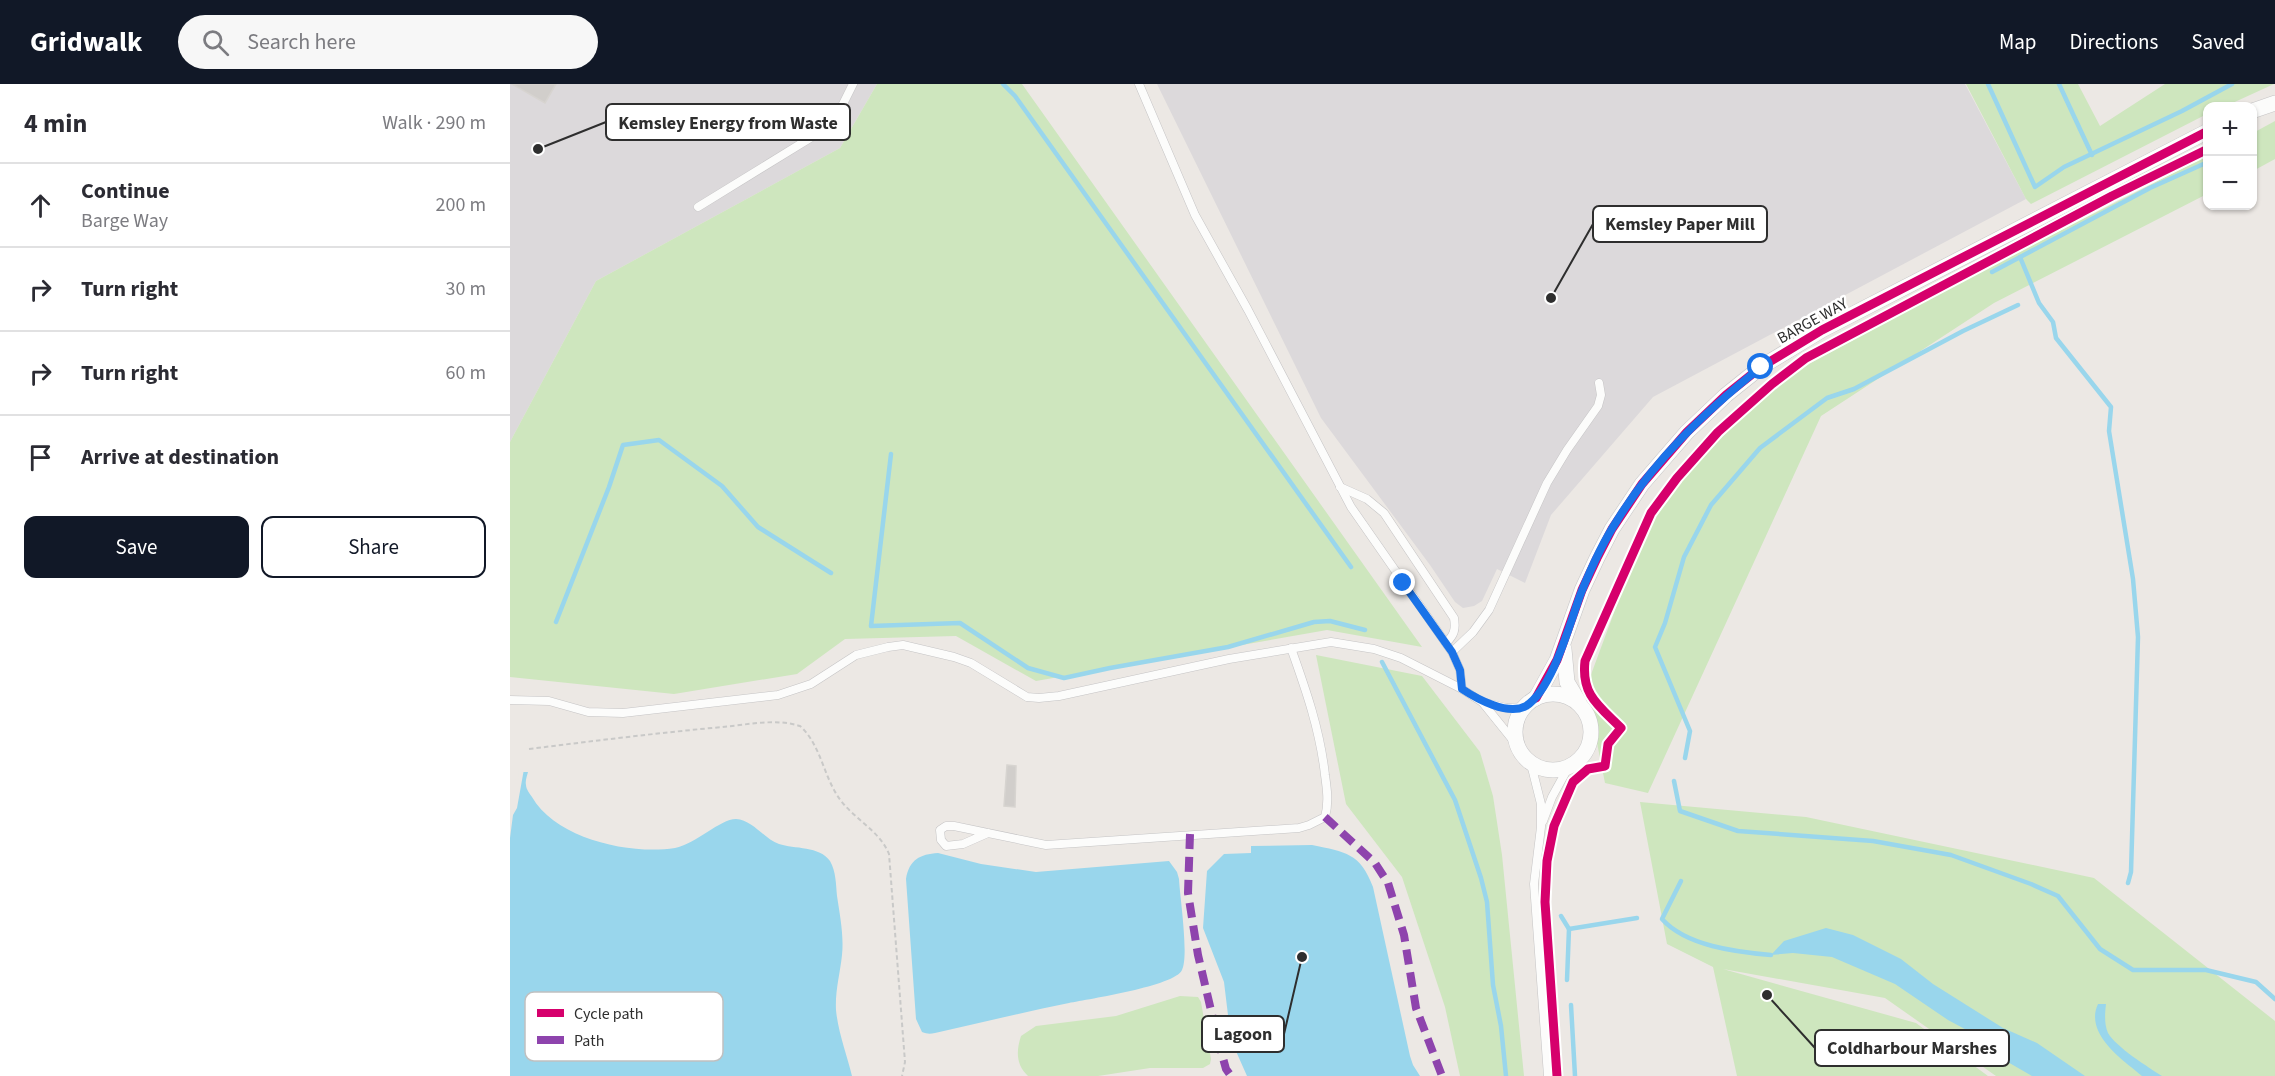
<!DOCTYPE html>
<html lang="en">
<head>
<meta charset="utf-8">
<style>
	:root { --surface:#fff; --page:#f7f7f7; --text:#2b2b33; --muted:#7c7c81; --line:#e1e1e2; --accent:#111827 }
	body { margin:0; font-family:"Source Sans 3",sans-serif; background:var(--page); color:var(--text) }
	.controls { position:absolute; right:18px; top:18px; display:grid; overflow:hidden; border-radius:12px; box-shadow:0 2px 4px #0004 }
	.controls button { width:54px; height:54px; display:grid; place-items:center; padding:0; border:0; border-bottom:2px solid var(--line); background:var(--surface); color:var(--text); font:30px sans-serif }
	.stop { position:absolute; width:18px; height:18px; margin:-14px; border:4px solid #1a73e8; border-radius:50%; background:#fff }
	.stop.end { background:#1a73e8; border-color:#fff; box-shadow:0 2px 6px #0008 }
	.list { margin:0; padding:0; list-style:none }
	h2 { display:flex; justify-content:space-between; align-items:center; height:78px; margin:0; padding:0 24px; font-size:26px }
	h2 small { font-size:20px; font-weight:400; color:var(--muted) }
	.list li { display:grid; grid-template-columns:39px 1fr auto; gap:18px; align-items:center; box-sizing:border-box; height:84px; padding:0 24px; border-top:2px solid var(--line) }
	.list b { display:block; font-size:22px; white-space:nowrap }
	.list p { margin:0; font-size:20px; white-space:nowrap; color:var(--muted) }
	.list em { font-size:20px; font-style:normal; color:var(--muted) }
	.actions { display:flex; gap:12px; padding:18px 24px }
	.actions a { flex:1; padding:14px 0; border:2px solid var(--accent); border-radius:12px; text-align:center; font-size:21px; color:var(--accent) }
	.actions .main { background:var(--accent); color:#fff }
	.icon { flex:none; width:33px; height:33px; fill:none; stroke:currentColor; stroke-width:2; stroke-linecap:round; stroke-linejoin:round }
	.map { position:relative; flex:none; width:1765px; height:992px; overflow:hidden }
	header { display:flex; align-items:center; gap:36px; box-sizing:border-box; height:84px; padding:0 30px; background:var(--accent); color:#fff }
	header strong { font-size:28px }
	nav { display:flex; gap:33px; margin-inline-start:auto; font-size:21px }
	.search { width:420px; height:54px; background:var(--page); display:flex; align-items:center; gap:15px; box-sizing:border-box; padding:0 21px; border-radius:33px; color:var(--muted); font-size:22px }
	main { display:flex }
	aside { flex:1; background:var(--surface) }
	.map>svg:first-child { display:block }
</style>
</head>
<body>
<header>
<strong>Gridwalk</strong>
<div class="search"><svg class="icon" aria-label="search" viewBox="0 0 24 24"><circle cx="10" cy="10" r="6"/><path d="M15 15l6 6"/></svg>Search here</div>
<nav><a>Map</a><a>Directions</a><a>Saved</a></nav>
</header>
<main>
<aside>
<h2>4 min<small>Walk · 290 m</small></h2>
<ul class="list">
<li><svg class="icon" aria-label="ahead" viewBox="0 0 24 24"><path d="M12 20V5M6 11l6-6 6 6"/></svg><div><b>Continue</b><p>Barge Way</p></div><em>200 m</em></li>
<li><svg class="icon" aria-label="right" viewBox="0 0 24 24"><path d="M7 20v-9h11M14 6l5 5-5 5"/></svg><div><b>Turn right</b></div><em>30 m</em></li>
<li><svg class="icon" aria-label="right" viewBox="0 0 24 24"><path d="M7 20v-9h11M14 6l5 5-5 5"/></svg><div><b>Turn right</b></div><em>60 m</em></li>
<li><svg class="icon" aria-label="arrive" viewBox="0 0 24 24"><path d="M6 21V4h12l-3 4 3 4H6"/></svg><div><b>Arrive at destination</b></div></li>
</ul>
<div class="actions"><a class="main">Save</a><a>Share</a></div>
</aside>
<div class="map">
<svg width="1765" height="992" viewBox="0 0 1765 992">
	<rect width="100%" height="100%" fill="#ece8e4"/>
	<g fill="#dcd9db">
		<polygon points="0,0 367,0 330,64 86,197 0,358"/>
		<polygon points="647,0 1455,0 1516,115 1143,313 1041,431 1015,499 987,485 972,517 964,522 953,524 945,518 920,481 811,334"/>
	</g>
	<g fill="#cee6be">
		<polygon points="367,0 512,0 912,563 817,546 526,597 446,552 335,555 287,590 164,610 0,593 0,358 86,197 330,64"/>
		<polygon points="1456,0 1568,0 1590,42 1655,0 1764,0 1716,22 1698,22 1697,30 1521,120 1516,115"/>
		<polygon points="1765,37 1765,75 1743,87 1743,49"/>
		<polygon points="1697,72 1697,110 1484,219 1311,332 1138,709 1095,699 1076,604 1141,429 1262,300 1467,189"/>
		<polygon points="806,571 912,592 970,668 983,712 992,771 1014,992 950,992 935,923 892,793 836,720"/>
		<polygon points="1130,718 1296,733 1584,794 1765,937 1765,992 1486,992 1375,914 1213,885 1406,939 1478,992 1227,992 1203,883 1157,860"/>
		<path d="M670,912L688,913L691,918L701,975L700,980L693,984H640L588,992H518C506,981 506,967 511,952L526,942L606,932Z"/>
	</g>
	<g fill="#99d6ec">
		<path d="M12,688H18C17,692 15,697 16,701C16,705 20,710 22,713C46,755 120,771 165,764C186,760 210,735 226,735C243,736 254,755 269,760C284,765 310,762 320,777C326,787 326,801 327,812C330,832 334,852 332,871C330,890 325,907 326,926C328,948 337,971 342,992H0V696L10,700Z"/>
		<path d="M802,761C836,768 850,769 863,803L900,972L903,981L910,992H737L721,956L714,898L693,844L697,787L714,770L741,769V762Z"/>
		<path d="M428,769L471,780L526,788L659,777L667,788L669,795C670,814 679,872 672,886C665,902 579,915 559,919C514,928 470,939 425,949C420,950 417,950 412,948L406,935L396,795C399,776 410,770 428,769Z"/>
		<polygon points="1316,844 1343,851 1391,875 1423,900 1493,944 1527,959 1575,992 1522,992 1496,977 1466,951 1438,936 1385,900 1322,873 1283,869 1261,871 1274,857"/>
		<path d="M1588,920H1596C1595,929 1594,940 1598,949C1606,963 1638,983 1652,992C1646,992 1637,992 1632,992C1629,990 1624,985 1621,983C1603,969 1576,945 1588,920Z"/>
	</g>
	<polygon fill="#ece8e4" points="14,685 7,724 3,731 0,754 0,693 8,696 9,686"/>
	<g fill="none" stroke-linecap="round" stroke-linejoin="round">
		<g stroke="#99d6ec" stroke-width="4.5">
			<polyline points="493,0 505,12 841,483"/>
			<polyline points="1478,0 1525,103 1554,83 1672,27 1722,0"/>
			<polyline points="1549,0 1582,71"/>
			<polyline points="1510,173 1529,219 1543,238 1546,254 1601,323 1599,347 1623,495 1628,553 1621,788 1618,799"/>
			<polyline points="1482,188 1640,104 1698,78"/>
			<polyline points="381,370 361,542 450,539 518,584 554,594 600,584 718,563 804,538 820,537 855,546"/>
			<polyline points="46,538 99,403 113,361 149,356 212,402 248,443 321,489"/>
			<polyline points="872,578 945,716 971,794 977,818 983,901 991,942 996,992"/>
			<polyline points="1175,674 1180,647 1145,563 1155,539 1174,473 1201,421 1250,364 1317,314 1344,305 1453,247 1508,221"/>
			<polyline points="1164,697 1170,727 1228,747 1363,757 1441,771 1521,800 1548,812 1590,865 1623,886 1696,886 1746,898 1765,915"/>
			<path d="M1171,797L1152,835C1176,862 1226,868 1261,871"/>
			<polyline points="1051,832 1059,845"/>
			<polyline points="1057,896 1059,845 1127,834"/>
			<polyline points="1061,921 1065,992"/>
		</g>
	</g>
	<g fill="#d1cecb" stroke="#d7d4d0" stroke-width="1.5">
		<polygon points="2,0 46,0 35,19"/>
		<polygon points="497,681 506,682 505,723 494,722"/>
	</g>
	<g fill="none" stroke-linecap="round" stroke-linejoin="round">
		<defs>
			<g id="service">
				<polyline points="629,0 685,131 738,226 841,423 942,568 950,586 952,605"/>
				<polyline points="188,123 323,40 343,0"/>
				<path d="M830,403L857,415L874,429L944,534C946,546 944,551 936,559"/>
				<polyline points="942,568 963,548 979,526 1037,399 1057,366 1088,322 1091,311 1089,299"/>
				<polyline points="0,616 39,617 78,628 113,629 268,611 301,600 346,571 378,563 393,561 444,573 461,579 517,613 529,614 549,612 719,575 821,558 864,565 891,574 952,605 972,618 996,624 1014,623"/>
				<polyline points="973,619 1006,660"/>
				<polyline points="1021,680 1031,720 1031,743 1024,800 1038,992"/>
				<polyline points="1033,737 1042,713 1058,684"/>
				<path d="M478,749L453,760L436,762L431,756L430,746L436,742H444L536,761L789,744L799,741L815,733C819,719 817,705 815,691C810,646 796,606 781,564"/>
			</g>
			<g id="minor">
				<polyline points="1742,27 1765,19"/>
				<polyline points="1054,565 1057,598 1069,618"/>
				<circle cx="1043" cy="648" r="38"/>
				<polyline points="1026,614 1047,576 1072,506 1087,474 1102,445 1132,400 1177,348 1216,311 1251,283 1312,246 1698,47"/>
			</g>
		</defs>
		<use href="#service" stroke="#c5c4c5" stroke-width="9"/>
		<use href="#minor" stroke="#c5c4c5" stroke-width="16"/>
		<path stroke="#c9c9c8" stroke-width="2" stroke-dasharray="4.5 3" stroke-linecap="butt" d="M19,665C83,657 147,649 212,643C236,641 266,634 290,642C310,660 313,689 327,711C341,734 369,745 379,770L395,978L392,992"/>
		<use href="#service" stroke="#fcfcfb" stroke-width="8"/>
		<use href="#minor" stroke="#fcfcfb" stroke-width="15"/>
		<g stroke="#8e44ad" stroke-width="8" stroke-dasharray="15 8" stroke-linecap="butt">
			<polyline points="815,733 865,779 878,799 894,851 906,924 932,992"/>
			<polyline points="680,750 678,809 688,871 708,956 716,985 721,992"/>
		</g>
		<defs>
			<g id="cycleway">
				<polyline points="1026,614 1047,576 1072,506 1087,474 1102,445 1132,400 1177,348 1216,311 1251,283 1312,246 1698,47"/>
				<path d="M1047,992L1035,818L1037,777L1044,742L1063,698L1078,685L1095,682L1098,660L1111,644C1089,622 1071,611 1075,577L1141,429L1167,394L1208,348L1262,300L1296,274L1602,112L1698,65"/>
			</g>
		</defs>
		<use href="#cycleway" stroke="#fff" stroke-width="13"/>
		<use href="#cycleway" stroke="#d6006c" stroke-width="9"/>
	</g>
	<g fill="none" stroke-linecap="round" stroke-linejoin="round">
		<path stroke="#1a73e8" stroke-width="8" d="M893,499L942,568L950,586L952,605C967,615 998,632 1016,622C1043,605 1060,538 1071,509C1081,484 1093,458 1108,435C1145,375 1196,327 1251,283"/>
	</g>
	<g text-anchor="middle" stroke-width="5" stroke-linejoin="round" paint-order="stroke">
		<g font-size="16" fill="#2e2e2e" stroke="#fff">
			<text transform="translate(1302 236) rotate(-29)" y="6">BARGE WAY</text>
		</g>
	</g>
	<rect x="15" y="908" width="198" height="69" rx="9" fill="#fff" stroke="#c0c0c0" stroke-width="1.5"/>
	<rect x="27" y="925" width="27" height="8" fill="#d6006c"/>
	<rect x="27" y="952" width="27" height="8" fill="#8e44ad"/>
	<g font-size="16" fill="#2e2e2e">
		<text x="64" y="935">Cycle path</text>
		<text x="64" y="962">Path</text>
	</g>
	<path fill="none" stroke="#2e2e2e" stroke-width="2" d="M28 65L96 38M1041 214L1083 140M792 873L774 950M1257 911L1305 964"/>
	<g fill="#2e2e2e" stroke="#fff" stroke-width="2">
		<circle cx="28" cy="65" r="6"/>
		<circle cx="1041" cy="214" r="6"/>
		<circle cx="792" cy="873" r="6"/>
		<circle cx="1257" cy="911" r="6"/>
	</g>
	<g fill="#fff" stroke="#2e2e2e" stroke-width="2">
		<rect x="96" y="20" width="244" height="36" rx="6"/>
		<rect x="1083" y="122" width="174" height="36" rx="6"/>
		<rect x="692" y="932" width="82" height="36" rx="6"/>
		<rect x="1305" y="946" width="194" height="36" rx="6"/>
	</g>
	<g font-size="18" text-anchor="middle" font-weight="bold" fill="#2e2e2e">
		<text x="218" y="45">Kemsley Energy from Waste</text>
		<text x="1170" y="146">Kemsley Paper Mill</text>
		<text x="733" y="956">Lagoon</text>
		<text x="1402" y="970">Coldharbour Marshes</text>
	</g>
</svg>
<div class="controls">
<button>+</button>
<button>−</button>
</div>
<div class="stop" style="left:1251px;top:283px"></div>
<div class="stop end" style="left:893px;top:499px"></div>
</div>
</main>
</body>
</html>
